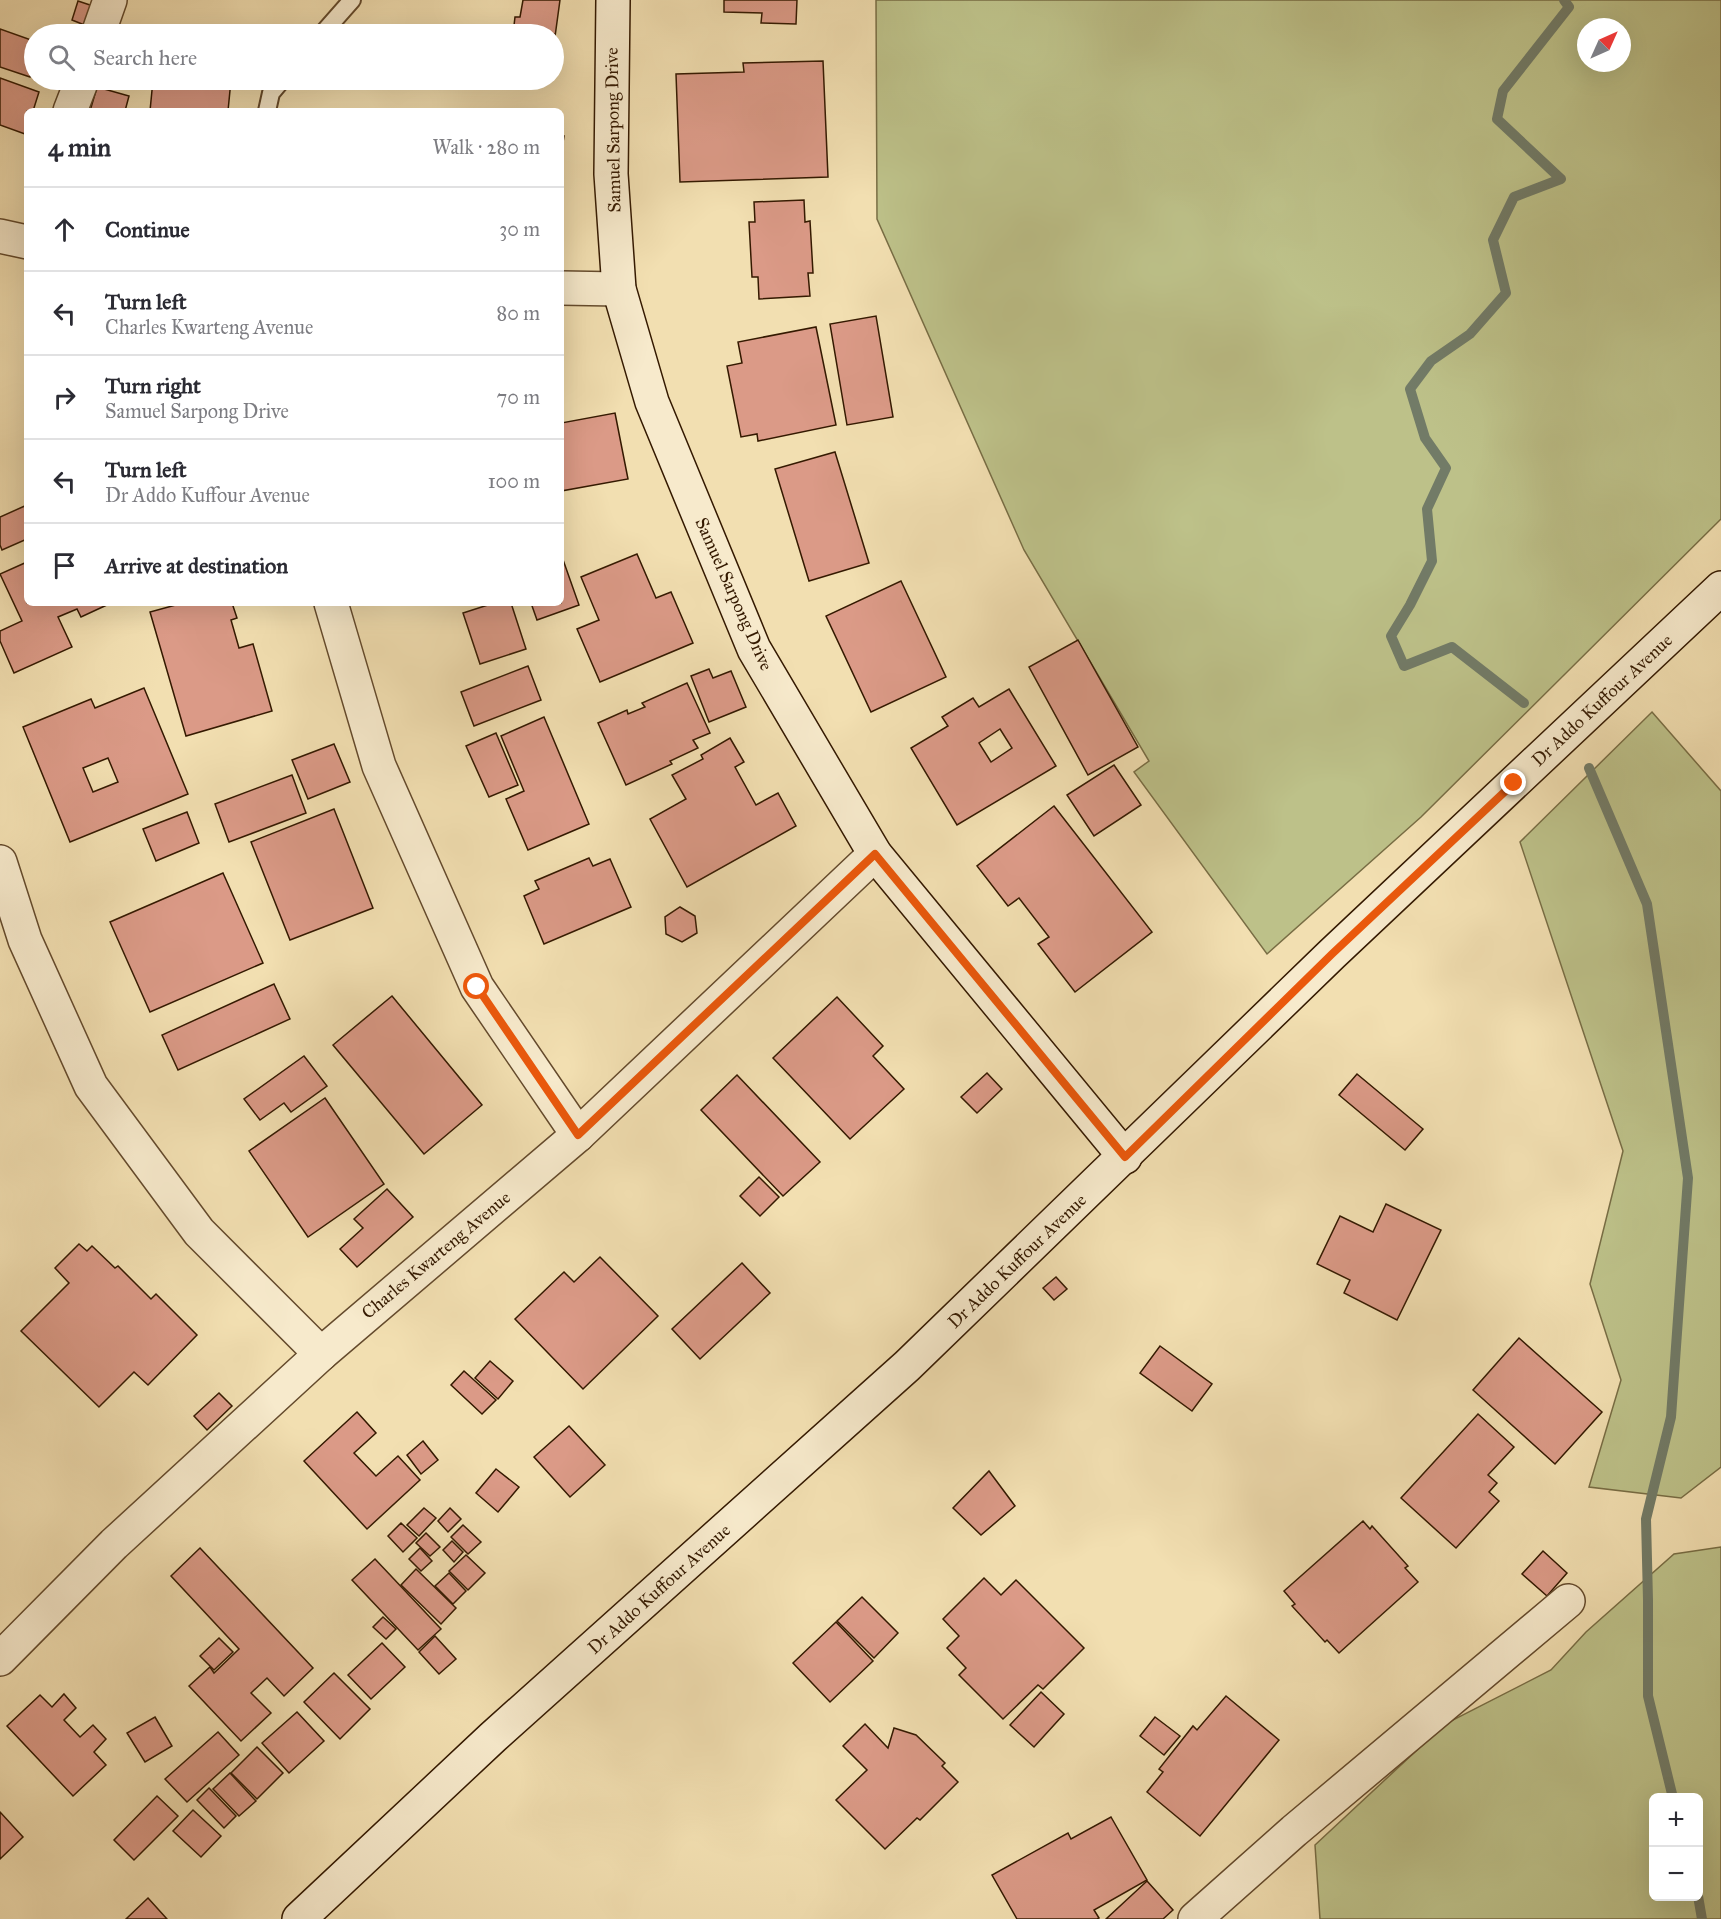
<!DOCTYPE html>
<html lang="en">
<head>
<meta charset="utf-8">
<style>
	:root { --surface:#fff; --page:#f7f7f7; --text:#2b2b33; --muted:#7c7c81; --line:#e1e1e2 }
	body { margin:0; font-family:"IM FELL Great Primer",serif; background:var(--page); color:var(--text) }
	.controls { position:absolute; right:18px; bottom:18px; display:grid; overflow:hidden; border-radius:9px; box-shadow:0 6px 24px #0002 }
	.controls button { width:54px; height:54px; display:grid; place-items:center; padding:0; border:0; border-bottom:2px solid var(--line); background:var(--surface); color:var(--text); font:30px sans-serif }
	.compass { position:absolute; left:1577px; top:18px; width:54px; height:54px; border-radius:50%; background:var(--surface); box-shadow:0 6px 24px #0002; rotate:45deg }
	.stop { position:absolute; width:18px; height:18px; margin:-14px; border:4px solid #ea580c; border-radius:50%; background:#fff }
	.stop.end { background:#ea580c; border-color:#fff; box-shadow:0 2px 6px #0008 }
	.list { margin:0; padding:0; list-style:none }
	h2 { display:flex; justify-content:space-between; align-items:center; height:78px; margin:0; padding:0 24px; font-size:26px }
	h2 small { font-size:20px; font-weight:400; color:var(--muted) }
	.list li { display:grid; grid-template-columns:39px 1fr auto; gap:18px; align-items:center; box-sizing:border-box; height:84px; padding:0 24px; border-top:2px solid var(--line) }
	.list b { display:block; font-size:22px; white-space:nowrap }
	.list p { margin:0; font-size:20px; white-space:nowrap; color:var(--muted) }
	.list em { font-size:20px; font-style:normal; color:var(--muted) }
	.icon { flex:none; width:33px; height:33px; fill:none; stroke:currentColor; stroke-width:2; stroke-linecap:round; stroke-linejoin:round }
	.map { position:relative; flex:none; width:1721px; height:1919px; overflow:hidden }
	.search { position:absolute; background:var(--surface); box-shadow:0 6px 24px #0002; left:24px; top:24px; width:540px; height:66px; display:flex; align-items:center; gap:15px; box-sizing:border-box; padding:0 21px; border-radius:33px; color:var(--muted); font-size:22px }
	.panel { position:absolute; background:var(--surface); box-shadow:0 6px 24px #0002; left:24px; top:108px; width:540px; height:498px; border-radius:9px }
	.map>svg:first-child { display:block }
</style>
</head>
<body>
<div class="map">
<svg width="1721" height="1919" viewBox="0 0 1721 1919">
	<rect width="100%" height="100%" fill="#f2dfb1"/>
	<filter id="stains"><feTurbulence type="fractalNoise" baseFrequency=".00333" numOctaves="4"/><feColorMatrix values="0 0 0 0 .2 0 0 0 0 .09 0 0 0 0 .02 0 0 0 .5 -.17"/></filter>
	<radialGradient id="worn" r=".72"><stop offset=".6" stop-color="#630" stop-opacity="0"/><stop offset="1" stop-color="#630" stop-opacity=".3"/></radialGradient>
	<g fill="#bdc189" stroke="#786d44" stroke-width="1.5" fill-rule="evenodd">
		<path d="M876,0H1721V519L1421,817L1267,954L1134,772L1149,761L1024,550L877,219ZM1586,27H1622V63H1586Z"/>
		<polygon points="1652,712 1721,791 1721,1467 1681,1498 1589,1487 1621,1380 1590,1284 1623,1151 1520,842"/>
		<path d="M1721,1547V1919H1320L1315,1845L1445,1724L1551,1670L1586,1632L1674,1554ZM1654,1798H1698V1896H1654Z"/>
	</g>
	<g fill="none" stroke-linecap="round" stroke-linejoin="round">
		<g stroke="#727b67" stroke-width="10">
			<polyline points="1524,703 1452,647 1404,666 1391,636 1410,605 1432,561 1427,509 1446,468 1425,438 1410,389 1431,361 1470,334 1506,293 1493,240 1514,197 1561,179 1497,119 1503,91 1569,7 1564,0"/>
			<polyline points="1589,768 1647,904 1688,1178 1671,1417 1646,1519 1648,1600 1648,1696 1673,1798"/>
			<polyline points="1698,1896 1702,1919"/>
		</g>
	</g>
	<g fill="#db9a87" stroke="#341900" stroke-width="1.5" fill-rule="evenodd">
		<polygon points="523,0 560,0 554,44 554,34 513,34 515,17 520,17"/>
		<polygon points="724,0 797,0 796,24 761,23 762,13 724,12"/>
		<polygon points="78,1 99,8 92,28 72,20"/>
		<polygon points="0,29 34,41 34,64 30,77 0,67"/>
		<polygon points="823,61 828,177 680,182 676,74 744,72 743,63"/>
		<polygon points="0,78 39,92 33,111 27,111 27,127 25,134 0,125"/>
		<polygon points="153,80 231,80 228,111 150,111"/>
		<polygon points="97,87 129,96 125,111 90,111"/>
		<polygon points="561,136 564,136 561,156"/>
		<polygon points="804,200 805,222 810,221 813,273 808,273 810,296 759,299 758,277 752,277 749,222 755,222 754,202"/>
		<polygon points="876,316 893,417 847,425 830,324"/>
		<polygon points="816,327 836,425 758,441 757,434 741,437 727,366 742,363 738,342"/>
		<polygon points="615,413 628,479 561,491 561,423"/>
		<polygon points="835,452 869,563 809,581 775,469"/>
		<polygon points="27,505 27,539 2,550 0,545 0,517"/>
		<polygon points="561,554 579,605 537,620 531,603 561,603"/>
		<polygon points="637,554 656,598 671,592 693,643 600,682 577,629 599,620 581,577"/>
		<polygon points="27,562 27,603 109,604 81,617 77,609 58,617 72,647 14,673 0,641 0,631 22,621 0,574"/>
		<polygon points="901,581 946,677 871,712 826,616"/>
		<polygon points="183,603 232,603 237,618 231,620 239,648 253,644 272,711 186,736 150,612"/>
		<polygon points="494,603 511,603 526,649 480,664 463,613"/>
		<polygon points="1078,640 1138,747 1088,775 1029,667"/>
		<polygon points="528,666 541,700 474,726 461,692"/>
		<polygon points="709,669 713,678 731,671 746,707 709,722 691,676"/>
		<polygon points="687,683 710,733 693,740 698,748 670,761 672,764 626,785 598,723 627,710 628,714 645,707 642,703"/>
		<path d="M144,688L188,794L70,842L23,727L91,699L95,708ZM108,758L118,782L93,792L83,768Z"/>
		<path d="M1009,689L1056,766L957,825L911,748L948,726L942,717L973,698L979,707ZM1000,729L1012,748L991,762L979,743Z"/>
		<polygon points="544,717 589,824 528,850 506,799 524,791 501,736"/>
		<polygon points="496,733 518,785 489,797 466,746"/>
		<polygon points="730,738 744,762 735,767 756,805 778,793 796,826 687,887 650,819 686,799 672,775 703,759 701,755"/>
		<polygon points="334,744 350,782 308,799 292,760"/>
		<polygon points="1114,765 1141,805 1094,836 1067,795"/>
		<polygon points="292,775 306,813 229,842 215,804"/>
		<polygon points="1054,806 1152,932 1075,992 1038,944 1049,937 1019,898 1008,906 977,866"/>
		<polygon points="334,809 373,908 290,940 251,842"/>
		<polygon points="187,812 199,843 156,861 143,829"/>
		<polygon points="589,858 593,866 610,859 631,907 544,944 524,896 539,889 535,881"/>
		<polygon points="223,873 263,963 150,1012 110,922"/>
		<polygon points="680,907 695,916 697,933 682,942 666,934 665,917"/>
		<polygon points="274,984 290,1019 178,1070 162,1035"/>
		<polygon points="392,996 482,1105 424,1154 333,1045"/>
		<polygon points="837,997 883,1046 873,1056 904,1089 850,1139 773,1058"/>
		<polygon points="304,1056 327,1086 291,1112 284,1103 260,1120 244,1099"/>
		<polygon points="987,1073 1002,1089 977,1113 961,1097"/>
		<polygon points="1357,1074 1423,1129 1405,1150 1339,1095"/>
		<polygon points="737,1075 820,1162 783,1196 701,1110"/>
		<polygon points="325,1098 384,1184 308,1237 249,1151"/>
		<polygon points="759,1177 779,1197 760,1216 740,1196"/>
		<polygon points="387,1189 413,1217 357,1267 340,1249 363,1228 354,1219"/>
		<polygon points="1386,1204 1441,1230 1397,1320 1344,1293 1350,1280 1317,1264 1340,1216 1373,1232"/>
		<polygon points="79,1244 87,1251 92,1246 115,1268 118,1266 151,1299 156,1294 197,1335 148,1385 134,1372 99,1407 21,1331 69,1283 55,1268"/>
		<polygon points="600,1257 658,1316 583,1389 515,1319 564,1272 574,1282"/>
		<polygon points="742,1263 770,1293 700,1359 672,1329"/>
		<polygon points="1056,1277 1067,1289 1054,1300 1043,1288"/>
		<polygon points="1519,1338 1602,1412 1555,1464 1473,1390"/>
		<polygon points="1160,1346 1212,1384 1192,1411 1140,1373"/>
		<polygon points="490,1361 513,1381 498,1399 475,1378"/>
		<polygon points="464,1371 496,1400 482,1414 451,1385"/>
		<polygon points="219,1393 232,1406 207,1430 194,1416"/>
		<polygon points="357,1412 376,1433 354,1453 376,1476 398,1456 420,1480 367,1529 304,1461"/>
		<polygon points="1478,1414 1514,1447 1488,1475 1497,1483 1489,1492 1499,1501 1456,1548 1401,1498"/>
		<polygon points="569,1426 605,1465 570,1497 534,1457"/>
		<polygon points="423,1441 438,1460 421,1474 407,1455"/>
		<polygon points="496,1469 519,1487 498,1512 476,1493"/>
		<polygon points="989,1471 1015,1506 981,1535 953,1508"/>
		<polygon points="424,1508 436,1518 419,1536 407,1525"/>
		<polygon points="450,1508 461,1519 448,1532 438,1521"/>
		<polygon points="1363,1521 1370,1529 1372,1526 1408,1566 1405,1568 1418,1582 1339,1653 1327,1640 1325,1642 1292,1606 1295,1604 1284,1591"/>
		<polygon points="401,1523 417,1538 403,1552 388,1536"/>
		<polygon points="463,1525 481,1542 468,1554 451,1537"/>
		<polygon points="426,1533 440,1547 430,1556 416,1543"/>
		<polygon points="452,1541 463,1552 454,1562 443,1550"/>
		<polygon points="200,1548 313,1668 284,1696 267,1678 251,1693 271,1713 241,1741 189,1686 210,1667 214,1673 239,1649 171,1576"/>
		<polygon points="420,1548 432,1561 421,1571 409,1559"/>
		<polygon points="1543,1551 1567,1573 1547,1596 1522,1574"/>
		<polygon points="466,1555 485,1573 468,1590 449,1571"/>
		<polygon points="375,1559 441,1629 418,1650 352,1580"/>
		<polygon points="416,1569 456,1608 441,1624 401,1585"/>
		<polygon points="449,1573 466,1591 453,1604 435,1586"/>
		<polygon points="984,1578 1001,1595 1016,1580 1084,1648 1043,1689 1038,1685 1003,1719 959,1675 966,1668 947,1648 959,1636 943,1619"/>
		<polygon points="862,1597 898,1633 874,1658 837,1621"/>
		<polygon points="383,1617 396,1629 386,1639 373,1627"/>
		<polygon points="836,1622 873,1661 830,1702 793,1663"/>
		<polygon points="435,1636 456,1659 439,1674 419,1652"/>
		<polygon points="219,1638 233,1652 214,1670 200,1656"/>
		<polygon points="382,1643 405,1667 371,1699 348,1675"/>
		<polygon points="334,1673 370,1709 340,1739 304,1702"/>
		<polygon points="1041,1692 1064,1714 1034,1747 1010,1725"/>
		<polygon points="64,1694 76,1708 64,1720 80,1737 93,1725 106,1739 94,1752 106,1765 73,1796 7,1726 40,1695 52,1707"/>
		<polygon points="1226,1696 1279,1740 1200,1836 1147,1792 1163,1772 1159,1769 1193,1726 1197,1730"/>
		<polygon points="297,1712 324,1741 289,1773 262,1743"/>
		<polygon points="155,1717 172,1746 145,1762 127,1733"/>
		<polygon points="1155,1717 1180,1736 1164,1755 1140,1736"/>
		<polygon points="865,1724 888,1748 894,1728 916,1735 945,1763 942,1766 958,1782 920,1820 917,1818 885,1849 836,1800 867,1770 843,1746"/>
		<polygon points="218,1732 239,1755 187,1802 165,1779"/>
		<polygon points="257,1747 283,1773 257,1799 231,1773"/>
		<polygon points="230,1773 256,1801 239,1816 213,1789"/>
		<polygon points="209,1788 236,1816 224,1828 197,1800"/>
		<polygon points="157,1796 178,1816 134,1860 114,1840"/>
		<polygon points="193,1810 221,1836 201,1857 173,1831"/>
		<polygon points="0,1812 23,1837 0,1859"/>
		<polygon points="1111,1817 1147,1880 1094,1910 1099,1918 1097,1919 1017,1919 992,1875 1068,1833 1071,1839"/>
		<polygon points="1147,1881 1173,1910 1163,1919 1106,1919"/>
		<polygon points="148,1898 167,1919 126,1919"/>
	</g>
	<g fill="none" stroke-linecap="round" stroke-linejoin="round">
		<defs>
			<g id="lane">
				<polyline points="322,34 352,0"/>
				<polyline points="267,111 271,93 282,80"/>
			</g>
			<g id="street">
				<polyline points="98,34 110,0"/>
				<polyline points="70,111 82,80"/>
				<polyline points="0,236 27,242"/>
				<polyline points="561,288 619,289"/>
				<polyline points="331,603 379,766 477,987 578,1135"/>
				<polyline points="0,862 25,940 91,1086 199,1232 321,1354"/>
				<polyline points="0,1659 114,1544 321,1354 578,1135 875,854"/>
				<polyline points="1195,1919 1294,1831 1568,1601"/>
			</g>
			<g id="secondary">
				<polyline points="613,0 611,174 619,289 652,402 754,649 875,854 1125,1157"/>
				<polyline points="299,1919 493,1737 907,1366 1332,954 1721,588"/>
			</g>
		</defs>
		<use href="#lane" stroke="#644a2c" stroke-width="20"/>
		<use href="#street" stroke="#644a2c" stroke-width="36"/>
		<use href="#secondary" stroke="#341900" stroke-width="36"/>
		<use href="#lane" stroke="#f7eacc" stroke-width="16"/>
		<use href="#street" stroke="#f7eacc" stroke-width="33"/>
		<use href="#secondary" stroke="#f7eacc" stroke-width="33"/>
	</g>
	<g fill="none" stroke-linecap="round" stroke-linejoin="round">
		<polyline stroke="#ea580c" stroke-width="8" points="477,987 578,1135 875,854 1125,1157 1332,954 1514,783"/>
	</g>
	<g text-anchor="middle" stroke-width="5" stroke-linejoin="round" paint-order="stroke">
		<g font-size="18" fill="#341900" stroke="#f7eacc">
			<text transform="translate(613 130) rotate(-91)" y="6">Samuel Sarpong Drive</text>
			<text transform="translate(734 594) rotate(66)" y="6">Samuel Sarpong Drive</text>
			<text transform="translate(1602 700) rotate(-43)" y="6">Dr Addo Kuffour Avenue</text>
			<text transform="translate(436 1255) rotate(-40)" y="6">Charles Kwarteng Avenue</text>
			<text transform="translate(1017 1261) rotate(-44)" y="6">Dr Addo Kuffour Avenue</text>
			<text transform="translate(659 1589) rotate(-42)" y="6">Dr Addo Kuffour Avenue</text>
		</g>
	</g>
	<rect width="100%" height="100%" filter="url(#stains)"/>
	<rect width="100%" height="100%" fill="url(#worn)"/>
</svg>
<div class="controls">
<button>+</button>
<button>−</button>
</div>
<svg class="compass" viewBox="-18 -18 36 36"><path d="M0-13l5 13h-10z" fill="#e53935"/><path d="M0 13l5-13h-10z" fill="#7c7c81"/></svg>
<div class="stop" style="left:477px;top:987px"></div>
<div class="stop end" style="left:1514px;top:783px"></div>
<div class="search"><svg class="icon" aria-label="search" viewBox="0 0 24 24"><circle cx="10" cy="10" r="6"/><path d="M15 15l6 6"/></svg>Search here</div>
<section class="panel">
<h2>4 min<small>Walk · 280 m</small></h2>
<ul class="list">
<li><svg class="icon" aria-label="ahead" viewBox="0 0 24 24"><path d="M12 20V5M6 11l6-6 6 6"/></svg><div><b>Continue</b></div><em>30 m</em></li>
<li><svg class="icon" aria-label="left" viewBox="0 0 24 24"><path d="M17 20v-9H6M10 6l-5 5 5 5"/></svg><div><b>Turn left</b><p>Charles Kwarteng Avenue</p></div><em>80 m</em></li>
<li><svg class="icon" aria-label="right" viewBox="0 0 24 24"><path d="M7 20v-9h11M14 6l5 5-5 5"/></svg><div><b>Turn right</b><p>Samuel Sarpong Drive</p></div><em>70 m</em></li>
<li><svg class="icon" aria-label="left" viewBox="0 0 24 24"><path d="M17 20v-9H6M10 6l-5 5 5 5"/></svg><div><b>Turn left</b><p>Dr Addo Kuffour Avenue</p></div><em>100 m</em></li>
<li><svg class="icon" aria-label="arrive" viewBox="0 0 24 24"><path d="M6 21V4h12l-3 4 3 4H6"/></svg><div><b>Arrive at destination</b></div></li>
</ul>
</section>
</div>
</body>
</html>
